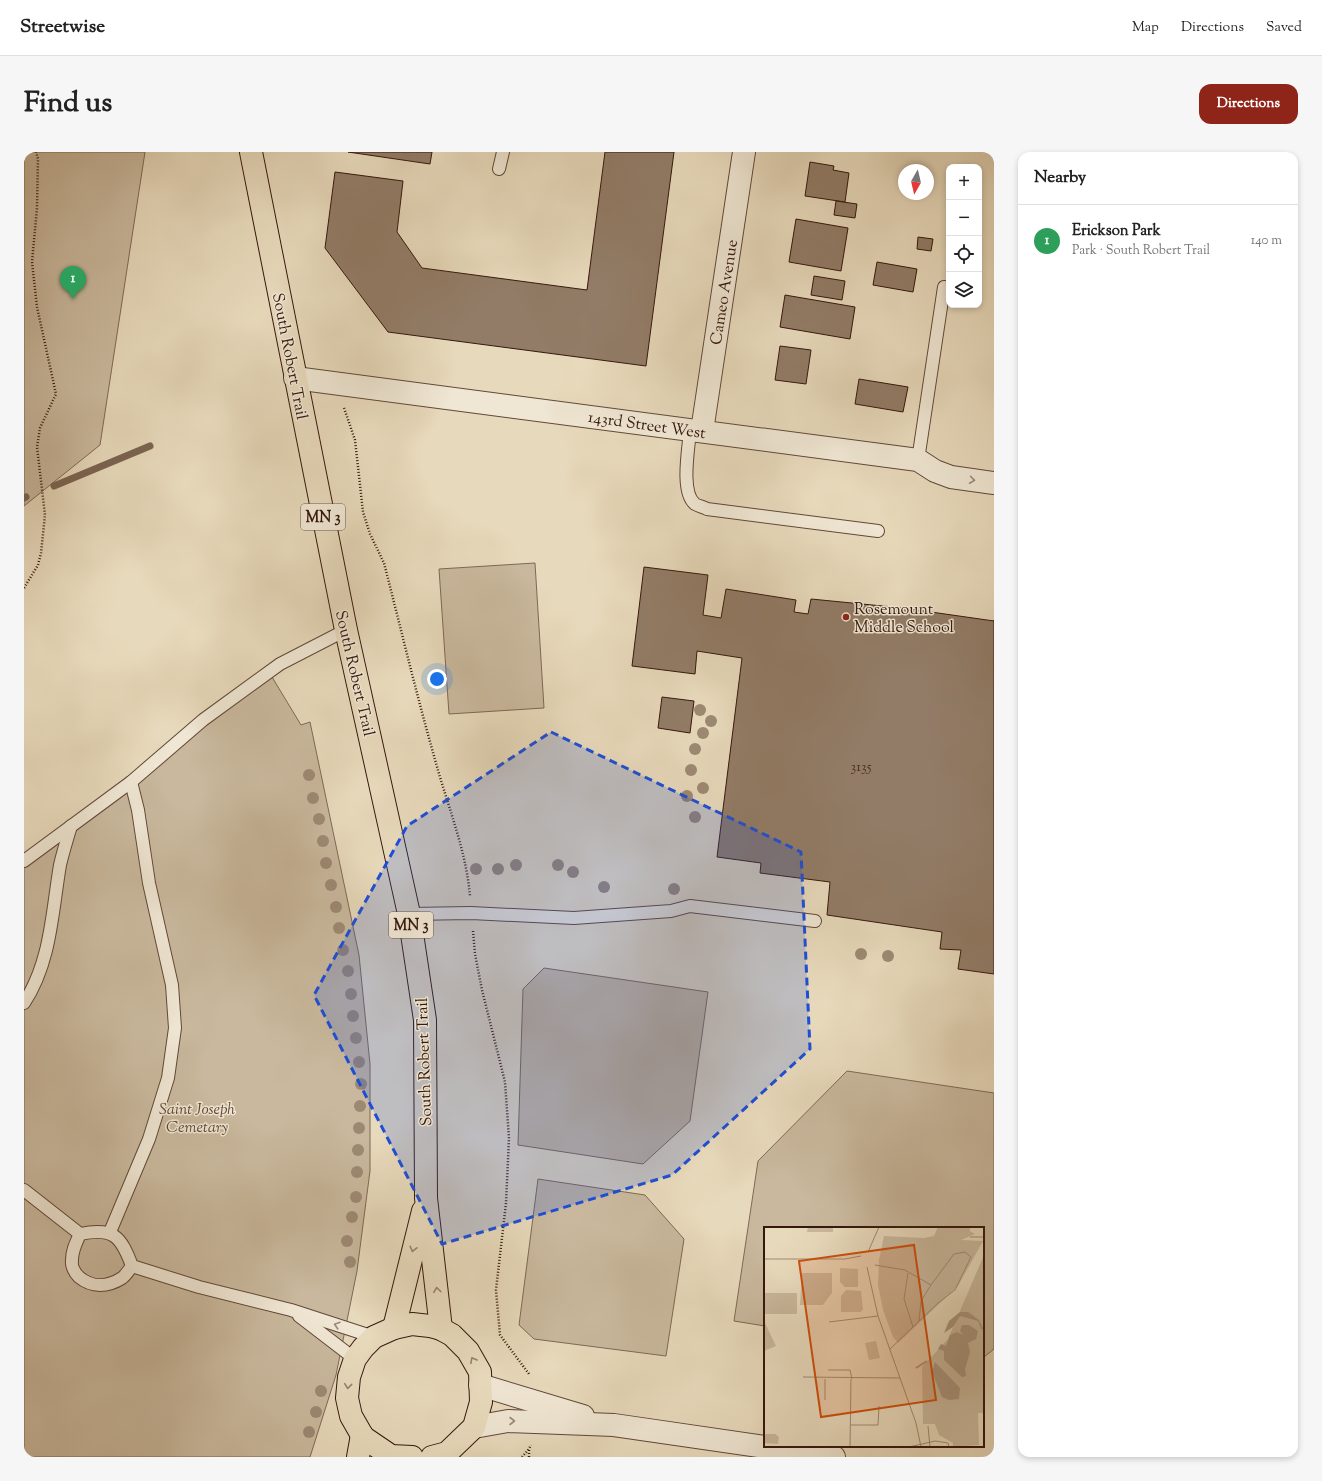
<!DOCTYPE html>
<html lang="en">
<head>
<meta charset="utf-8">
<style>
	:root { --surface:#fff; --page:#f6f6f6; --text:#222; --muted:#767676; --line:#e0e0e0; --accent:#8f2418 }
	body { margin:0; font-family:"Sorts Mill Goudy",serif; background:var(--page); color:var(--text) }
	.controls { position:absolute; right:12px; top:12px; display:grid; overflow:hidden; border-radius:8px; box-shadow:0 2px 6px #0003 }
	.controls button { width:36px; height:36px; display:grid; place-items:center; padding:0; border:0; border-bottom:1px solid var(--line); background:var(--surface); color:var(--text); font:20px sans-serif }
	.compass { position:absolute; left:874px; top:12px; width:36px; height:36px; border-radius:50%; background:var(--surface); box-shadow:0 2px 6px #0003; rotate:188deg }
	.you { position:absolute; left:413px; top:527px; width:14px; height:14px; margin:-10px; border:3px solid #fff; border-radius:50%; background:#1a73e8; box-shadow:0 0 0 6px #1a73e833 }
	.badge { display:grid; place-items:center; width:26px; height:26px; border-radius:50%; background:var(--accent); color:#fff; font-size:13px; font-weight:700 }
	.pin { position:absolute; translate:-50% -33px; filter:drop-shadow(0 1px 2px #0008) }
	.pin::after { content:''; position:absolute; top:21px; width:14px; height:12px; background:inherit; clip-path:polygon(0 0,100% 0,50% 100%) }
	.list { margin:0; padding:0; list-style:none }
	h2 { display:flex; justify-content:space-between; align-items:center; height:52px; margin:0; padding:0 16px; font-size:17px }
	h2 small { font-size:13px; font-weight:400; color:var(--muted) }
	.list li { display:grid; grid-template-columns:26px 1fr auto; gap:12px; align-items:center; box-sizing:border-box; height:72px; padding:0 16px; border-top:1px solid var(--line) }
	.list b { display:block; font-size:15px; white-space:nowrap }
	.list p { margin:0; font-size:13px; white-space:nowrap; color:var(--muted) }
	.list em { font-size:13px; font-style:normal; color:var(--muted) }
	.icon { flex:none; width:22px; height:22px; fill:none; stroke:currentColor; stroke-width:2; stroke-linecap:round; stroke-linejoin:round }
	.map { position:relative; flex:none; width:970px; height:1305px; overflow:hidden; border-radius:12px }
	header { display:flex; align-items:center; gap:24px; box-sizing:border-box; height:56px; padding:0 20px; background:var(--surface); border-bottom:1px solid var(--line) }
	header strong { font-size:19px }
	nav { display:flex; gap:22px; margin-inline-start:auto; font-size:14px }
	.intro { display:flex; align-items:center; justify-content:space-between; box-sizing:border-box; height:96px; padding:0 24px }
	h1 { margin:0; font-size:28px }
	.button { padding:10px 18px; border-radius:12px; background:var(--accent); color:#fff; font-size:14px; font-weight:700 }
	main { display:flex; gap:24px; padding:0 24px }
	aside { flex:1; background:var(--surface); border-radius:12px; box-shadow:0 2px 6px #0003 }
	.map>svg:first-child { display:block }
</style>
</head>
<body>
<header>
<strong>Streetwise</strong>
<nav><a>Map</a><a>Directions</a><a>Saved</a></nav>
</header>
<div class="intro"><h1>Find us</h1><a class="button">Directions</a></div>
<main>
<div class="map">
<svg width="970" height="1305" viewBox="0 0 970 1305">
	<rect width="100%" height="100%" fill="#e7d9bb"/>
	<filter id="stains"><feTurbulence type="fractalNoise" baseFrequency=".005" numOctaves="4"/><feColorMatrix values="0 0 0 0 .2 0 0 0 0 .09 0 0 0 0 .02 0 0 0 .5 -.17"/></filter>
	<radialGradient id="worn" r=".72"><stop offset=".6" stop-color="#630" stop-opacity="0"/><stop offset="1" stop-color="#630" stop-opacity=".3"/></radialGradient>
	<g fill="#c9b89d" stroke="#7f6855">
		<polygon points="0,0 121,0 76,293 0,354"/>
		<polygon points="511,411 520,556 425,562 415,417"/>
		<polygon points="245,520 277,573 286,570 335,803 346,912 346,1019 333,1119 312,1223 286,1305 0,1305 0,709"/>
		<polygon points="520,816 684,840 666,969 619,1012 494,993 499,837"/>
		<polygon points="823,919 970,941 970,1197 960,1205 959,1205 959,1076 741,1076 741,1174 710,1169 734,1009"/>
		<polygon points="514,1027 621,1043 660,1087 642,1204 510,1187 495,1173"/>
	</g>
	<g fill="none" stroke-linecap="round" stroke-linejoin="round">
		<g stroke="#7b6452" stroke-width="7">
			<polyline points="30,334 126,294"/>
			<polyline points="0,346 2,345"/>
		</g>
	</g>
	<g fill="#927c67" stroke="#35170d">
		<polygon points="324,0 408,0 406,12"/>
		<polygon points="581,0 650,0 622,214 364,180 301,96 311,20 379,29 373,80 398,116 563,138"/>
		<polygon points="786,10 810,14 809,18 825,21 821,50 781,44"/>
		<polygon points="812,49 833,52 831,66 810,63"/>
		<polygon points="772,67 824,76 817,119 765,110"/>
		<polygon points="894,85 909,87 907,99 893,97"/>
		<polygon points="853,110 893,117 889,140 849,133"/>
		<polygon points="790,124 821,129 818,148 787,143"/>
		<polygon points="761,143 831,155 826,187 756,175"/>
		<polygon points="756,194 787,198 782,232 751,228"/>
		<polygon points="835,227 884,235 879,260 831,252"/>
		<polygon points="620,415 684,423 679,463 697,466 702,437 772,448 770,460 784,462 787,447 879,456 970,469 970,468 970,822 934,817 937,798 916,797 918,780 803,763 806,730 736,721 737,711 693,705 718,506 673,499 671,522 608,514"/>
		<polygon points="638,545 670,549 666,581 634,576"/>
	</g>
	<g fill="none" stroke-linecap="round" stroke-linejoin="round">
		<defs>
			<g id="service">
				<polyline points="475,17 479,0"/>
				<path d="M666,278C665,295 656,340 671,352C674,354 680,355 683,357L854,379"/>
				<polyline points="894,308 920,135"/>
				<polyline points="0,709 107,630 179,568 256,512 322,478"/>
				<polyline points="385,762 447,761 550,766 647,759 666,754 791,769"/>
				<path d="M0,851C27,810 28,760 36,713C39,700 43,687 47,674"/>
				<path d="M0,1038L56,1082C89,1075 97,1084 108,1114L175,1135L267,1158L350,1185"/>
				<polyline points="86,1080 125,987 144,926 151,876 148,833 125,731 114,658 107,630"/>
				<path d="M56,1082C52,1091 48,1098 48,1108C47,1114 51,1121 55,1125C68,1136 84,1135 98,1126C102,1123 105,1118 108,1114"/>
				<polyline points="275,1164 331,1207"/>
			</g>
			<g id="minor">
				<polyline points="271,226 894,308 911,319 927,325 970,331"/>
				<polyline points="678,279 720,0"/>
				<polyline points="456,1233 559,1264"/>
				<polyline points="450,1275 484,1269 590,1273 810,1305"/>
			</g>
			<g id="primary">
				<polyline points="227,0 322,478 385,762 401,868 402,1046 417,1177"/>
				<polyline points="370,1176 399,1059"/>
				<polyline points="334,1305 338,1283"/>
				<polyline points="388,1305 367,1304 339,1285 327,1264 323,1246 325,1225 331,1207 339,1196 350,1185 370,1176 388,1172 406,1174 417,1177 428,1183 444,1199 456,1220 457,1250 450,1275 423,1301 408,1305"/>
			</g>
		</defs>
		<use href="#service" stroke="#624838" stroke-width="14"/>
		<use href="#minor" stroke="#624838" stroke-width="24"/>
		<use href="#primary" stroke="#35170d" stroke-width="24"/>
		<g stroke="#35170d" stroke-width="2.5" stroke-dasharray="1 2" stroke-linecap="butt">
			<path d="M320,256L331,288L339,360L346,382L360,411C377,477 393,545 412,611C424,655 442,698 446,744"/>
			<polyline points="0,436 14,413 17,401 21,363 13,295 16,276 32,242 13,155 8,110 13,56 14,7 12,0"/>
			<polyline points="449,779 451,802 458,838 481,930 485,986 482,1051 472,1138 476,1183 505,1222"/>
			<polyline points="498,1305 505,1297 507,1293"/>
			<polyline points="505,1305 505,1297"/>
		</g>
		<use href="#service" stroke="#efe6d3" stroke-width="12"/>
		<use href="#minor" stroke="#efe6d3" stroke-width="22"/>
		<use href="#primary" stroke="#e7d9bb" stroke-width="22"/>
	</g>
	<g fill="#9d8973">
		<circle cx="676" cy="558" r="6"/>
		<circle cx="687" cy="569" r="6"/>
		<circle cx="679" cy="581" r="6"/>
		<circle cx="671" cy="597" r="6"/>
		<circle cx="667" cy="618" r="6"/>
		<circle cx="285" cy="623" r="6"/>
		<circle cx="679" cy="636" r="6"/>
		<circle cx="663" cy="644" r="6"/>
		<circle cx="289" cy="646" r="6"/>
		<circle cx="671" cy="665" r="6"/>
		<circle cx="295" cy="667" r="6"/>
		<circle cx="299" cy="689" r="6"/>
		<circle cx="302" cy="711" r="6"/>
		<circle cx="492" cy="713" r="6"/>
		<circle cx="534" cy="713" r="6"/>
		<circle cx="452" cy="717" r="6"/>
		<circle cx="474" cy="717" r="6"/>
		<circle cx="549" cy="720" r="6"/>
		<circle cx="307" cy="733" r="6"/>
		<circle cx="580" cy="735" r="6"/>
		<circle cx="650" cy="737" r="6"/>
		<circle cx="312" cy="755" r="6"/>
		<circle cx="315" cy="776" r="6"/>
		<circle cx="319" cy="798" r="6"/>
		<circle cx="837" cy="802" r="6"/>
		<circle cx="864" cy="804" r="6"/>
		<circle cx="324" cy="819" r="6"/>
		<circle cx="327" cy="842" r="6"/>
		<circle cx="329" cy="864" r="6"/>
		<circle cx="332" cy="886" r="6"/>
		<circle cx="335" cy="910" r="6"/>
		<circle cx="337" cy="932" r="6"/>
		<circle cx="336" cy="954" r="6"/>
		<circle cx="335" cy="976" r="6"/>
		<circle cx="334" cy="998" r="6"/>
		<circle cx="333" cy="1020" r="6"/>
		<circle cx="332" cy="1045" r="6"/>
		<circle cx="328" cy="1065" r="6"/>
		<circle cx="323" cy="1089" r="6"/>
		<circle cx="326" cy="1110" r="6"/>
		<circle cx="297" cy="1239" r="6"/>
		<circle cx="292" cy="1260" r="6"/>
		<circle cx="285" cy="1280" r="6"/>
	</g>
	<defs><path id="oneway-chevron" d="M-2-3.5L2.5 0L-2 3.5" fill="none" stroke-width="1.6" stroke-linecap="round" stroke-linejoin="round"/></defs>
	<g stroke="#9b897a">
		<use href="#oneway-chevron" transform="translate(948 328) rotate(8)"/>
		<use href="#oneway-chevron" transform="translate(313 1173) rotate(-162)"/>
		<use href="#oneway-chevron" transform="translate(488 1269)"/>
	</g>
	<g stroke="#97826d">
		<use href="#oneway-chevron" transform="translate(389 1097) rotate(104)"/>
		<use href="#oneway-chevron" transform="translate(413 1138) rotate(-97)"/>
		<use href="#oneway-chevron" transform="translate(449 1208) rotate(-119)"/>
		<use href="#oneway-chevron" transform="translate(324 1234) rotate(96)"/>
	</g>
	<path fill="#1d4ed8" fill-opacity="0.2" stroke="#1d4ed8" stroke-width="3" stroke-dasharray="8 5" stroke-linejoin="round" d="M527,580L777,700L786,897L648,1023L418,1092L290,843L383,674Z"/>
	<circle fill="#8f2418" stroke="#efe6d3" stroke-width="1.5" cx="822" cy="465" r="4"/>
	<g text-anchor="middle" stroke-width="3" stroke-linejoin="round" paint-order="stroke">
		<g font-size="14" fill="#4c3024">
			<text x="837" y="619">3135</text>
		</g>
		<g fill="#efe6d3" stroke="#6d5548" stroke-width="1">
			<rect x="277" y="352" width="44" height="26" rx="3"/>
			<rect x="365" y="760" width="44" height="26" rx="3"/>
		</g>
		<g font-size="15" font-weight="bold" fill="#35170d">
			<text x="299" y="370">MN 3</text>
			<text x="387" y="778">MN 3</text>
		</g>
		<g font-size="16" fill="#35170d" stroke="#efe6d3">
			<text transform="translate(699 140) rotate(-81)" y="6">Cameo Avenue</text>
			<text transform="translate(267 204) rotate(79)" y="6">South Robert Trail</text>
			<text transform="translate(623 272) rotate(8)" y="6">143rd Street West</text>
			<text transform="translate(332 521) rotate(77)" y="6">South Robert Trail</text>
			<text transform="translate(399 910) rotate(-92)" y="6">South Robert Trail</text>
		</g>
		<g font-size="16" fill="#35170d" stroke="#efe6d3" text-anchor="start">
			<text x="830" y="462">Rosemount<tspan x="830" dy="18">Middle School</tspan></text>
		</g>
		<g font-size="16" font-style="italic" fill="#614738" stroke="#efe6d3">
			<text x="173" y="962">Saint Joseph<tspan x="173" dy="18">Cemetary</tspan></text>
		</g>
	</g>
	<g transform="translate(740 1075)">
		<rect width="220" height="220" fill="#e7d9bb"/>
		<path d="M44,0H69V5H43ZM174,0H206V4L211,7L197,13L219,14L194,59L134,116L129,110L119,83L114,58L115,33L120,9L160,11L170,9ZM220,28V186H214L215,218L189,220V216L175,208L171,197H159L158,140L184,112ZM76,41L94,42V60H81L76,55ZM38,46H68V66L59,78H36ZM82,63L97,64L99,82L97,85H77V69ZM0,66H33V87H0ZM0,94L12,119L0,124ZM112,114L116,131L105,133L101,116ZM0,207H11L15,210L14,217L0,216Z" fill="#c9b89d"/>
		<path d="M196,85H204L215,93L220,103L217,102L214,94L196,89L189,100L180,106L185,94ZM198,98H205L214,104L212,112L204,116L206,125L201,142L202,149L198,150L180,133V124L174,122L177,117L182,119L186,108L193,105L199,108L196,104ZM171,135L196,161L195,172L185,173L178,170L168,145Z" fill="#aa9780"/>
		<path fill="none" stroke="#aa9780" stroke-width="2" d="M152,141L163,134"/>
		<path fill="none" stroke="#a08b75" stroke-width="1" d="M206,10H220M104,25L115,0M0,32H81L97,29M111,38L141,43L167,58L190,27L201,25L207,30L191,63L174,76L126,122M103,40L114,89L152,196L157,220M144,46L140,72L149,100M155,94L157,74L167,58M65,95L114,89M64,143H86L88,152M39,150L136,151M61,173V152M86,198H114L115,179M164,199L166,220M86,220L87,152M145,220L171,214L184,216L185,220"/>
		<path fill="#cd4f0c" fill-opacity="0.15" stroke="#cd4f0c" stroke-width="2" d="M150,18L172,173L57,190L35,34Z"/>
		<rect width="220" height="220" fill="none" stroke="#35170d" stroke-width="2"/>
	</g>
	<rect width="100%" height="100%" filter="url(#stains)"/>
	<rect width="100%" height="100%" fill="url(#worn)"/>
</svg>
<div class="controls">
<button>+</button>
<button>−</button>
<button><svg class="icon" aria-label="locate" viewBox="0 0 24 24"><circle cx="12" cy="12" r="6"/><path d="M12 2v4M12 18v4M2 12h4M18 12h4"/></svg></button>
<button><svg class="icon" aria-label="layers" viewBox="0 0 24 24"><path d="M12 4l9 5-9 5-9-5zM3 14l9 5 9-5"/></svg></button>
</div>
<svg class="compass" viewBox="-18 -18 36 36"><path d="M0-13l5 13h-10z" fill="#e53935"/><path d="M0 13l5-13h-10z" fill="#767676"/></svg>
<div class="you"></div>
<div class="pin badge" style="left:49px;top:147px;background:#2e9e5b">1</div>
</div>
<aside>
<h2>Nearby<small></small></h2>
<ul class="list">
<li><span class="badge" style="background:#2e9e5b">1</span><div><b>Erickson Park</b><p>Park · South Robert Trail</p></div><em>140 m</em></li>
</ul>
</aside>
</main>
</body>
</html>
